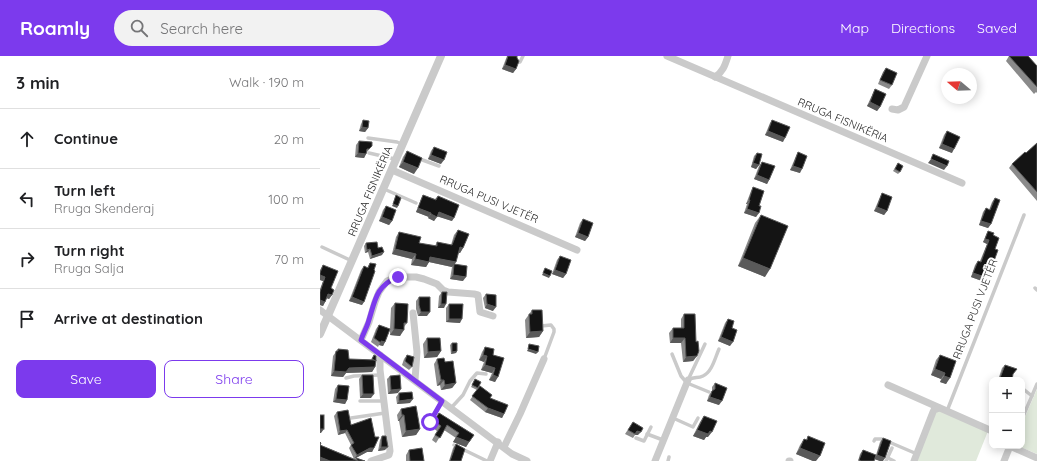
<!DOCTYPE html>
<html lang="en">
<head>
<meta charset="utf-8">
<style>
	:root { --surface:#fff; --page:#f2f2f2; --text:#202124; --muted:#757577; --line:#e0e0e0; --accent:#7c3aed }
	body { margin:0; font-family:Quicksand,sans-serif; background:var(--page); color:var(--text) }
	.controls { position:absolute; right:12px; bottom:12px; display:grid; overflow:hidden; border-radius:8px; box-shadow:0 2px 10px #0003 }
	.controls button { width:36px; height:36px; display:grid; place-items:center; padding:0; border:0; border-bottom:1px solid var(--line); background:var(--surface); color:var(--text); font:20px sans-serif }
	.compass { position:absolute; left:621px; top:12px; width:36px; height:36px; border-radius:50%; background:var(--surface); box-shadow:0 2px 10px #0003; rotate:289deg }
	.stop { position:absolute; width:12px; height:12px; margin:-9px; border:3px solid #7c3aed; border-radius:50%; background:#fff }
	.stop.end { background:#7c3aed; border-color:#fff; box-shadow:0 1px 4px #0008 }
	.list { margin:0; padding:0; list-style:none }
	h2 { display:flex; justify-content:space-between; align-items:center; height:52px; margin:0; padding:0 16px; font-size:17px }
	h2 small { font-size:13px; font-weight:400; color:var(--muted) }
	.list li { display:grid; grid-template-columns:26px 1fr auto; gap:12px; align-items:center; box-sizing:border-box; height:60px; padding:0 16px; border-top:1px solid var(--line) }
	.list b { display:block; font-size:15px; white-space:nowrap }
	.list p { margin:0; font-size:13px; white-space:nowrap; color:var(--muted) }
	.list em { font-size:13px; font-style:normal; color:var(--muted) }
	.actions { display:flex; gap:8px; padding:12px 16px }
	.actions a { flex:1; padding:9px 0; border:1px solid var(--accent); border-radius:8px; text-align:center; font-size:14px; color:var(--accent) }
	.actions .main { background:var(--accent); color:#fff }
	.icon { flex:none; width:22px; height:22px; fill:none; stroke:currentColor; stroke-width:2; stroke-linecap:round; stroke-linejoin:round }
	.map { position:relative; flex:none; width:717px; height:405px; overflow:hidden }
	header { display:flex; align-items:center; gap:24px; box-sizing:border-box; height:56px; padding:0 20px; background:var(--accent); color:#fff }
	header strong { font-size:19px }
	nav { display:flex; gap:22px; margin-inline-start:auto; font-size:14px }
	.search { width:280px; height:36px; background:var(--page); display:flex; align-items:center; gap:10px; box-sizing:border-box; padding:0 14px; border-radius:22px; color:var(--muted); font-size:15px }
	main { display:flex }
	aside { flex:1; background:var(--surface) }
	.map>svg:first-child { display:block }
</style>
</head>
<body>
<header>
<strong>Roamly</strong>
<div class="search"><svg class="icon" aria-label="search" viewBox="0 0 24 24"><circle cx="10" cy="10" r="6"/><path d="M15 15l6 6"/></svg>Search here</div>
<nav><a>Map</a><a>Directions</a><a>Saved</a></nav>
</header>
<main>
<aside>
<h2>3 min<small>Walk · 190 m</small></h2>
<ul class="list">
<li><svg class="icon" aria-label="ahead" viewBox="0 0 24 24"><path d="M12 20V5M6 11l6-6 6 6"/></svg><div><b>Continue</b></div><em>20 m</em></li>
<li><svg class="icon" aria-label="left" viewBox="0 0 24 24"><path d="M17 20v-9H6M10 6l-5 5 5 5"/></svg><div><b>Turn left</b><p>Rruga Skenderaj</p></div><em>100 m</em></li>
<li><svg class="icon" aria-label="right" viewBox="0 0 24 24"><path d="M7 20v-9h11M14 6l5 5-5 5"/></svg><div><b>Turn right</b><p>Rruga Salja</p></div><em>70 m</em></li>
<li><svg class="icon" aria-label="arrive" viewBox="0 0 24 24"><path d="M6 21V4h12l-3 4 3 4H6"/></svg><div><b>Arrive at destination</b></div></li>
</ul>
<div class="actions"><a class="main">Save</a><a>Share</a></div>
</aside>
<div class="map">
<svg width="717" height="405" viewBox="0 0 717 405">
	<rect width="100%" height="100%" fill="#fff"/>
	<g fill="#e0e9db">
		<polygon points="717,333 717,398 698,390 702,390 702,368"/>
		<polygon points="617,355 620,355 668,375 656,405 597,405 614,359"/>
	</g>
	<g fill="none" stroke-linecap="round" stroke-linejoin="round">
		<g stroke="#cacaca" stroke-width="3.5">
			<polyline points="197,6 200,6 203,0"/>
			<polyline points="48,82 77,86 82,88"/>
			<polyline points="49,97 75,103"/>
			<polyline points="97,102 119,110"/>
			<polyline points="64,133 96,147"/>
			<polyline points="2,191 32,205"/>
			<polyline points="715,232 717,234"/>
			<polyline points="221,270 231,269 234,273 234,276 224,303"/>
			<polyline points="352,298 361,320 367,327 389,336"/>
			<polyline points="26,322 34,320 60,319"/>
			<polyline points="693,323 693,324"/>
			<path d="M368,324C375,320 377,323 383,320C392,316 395,302 399,293"/>
			<polyline points="368,324 385,288"/>
			<polyline points="702,332 712,340"/>
			<polyline points="40,345 64,345"/>
			<polyline points="131,352 143,339 150,325 157,317 166,318"/>
			<polyline points="627,355 704,159"/>
			<polyline points="31,362 65,357"/>
			<polyline points="353,362 373,371 378,362"/>
			<polyline points="702,363 717,328"/>
			<polyline points="110,366 121,346"/>
			<polyline points="327,378 343,384"/>
			<polyline points="316,382 324,385 331,371"/>
			<polyline points="554,385 555,383 562,383 597,398"/>
			<polyline points="134,389 167,405"/>
			<polyline points="568,402 574,405"/>
			<polyline points="348,405 349,401"/>
			<polyline points="566,405 572,392"/>
		</g>
		<g stroke="#cacaca" stroke-width="7">
			<polyline points="347,0 642,127"/>
			<path d="M395,21C403,16 405,9 408,0"/>
			<polyline points="572,53 578,54 584,51 607,0"/>
			<polyline points="72,114 257,194"/>
			<polyline points="0,254 192,398 207,405"/>
			<polyline points="93,257 97,296 95,324"/>
			<polyline points="41,284 49,266 55,246 59,236 67,225 77,221 96,221 104,223 117,228 123,234 128,236 154,238 158,239 160,256 173,260"/>
			<polyline points="568,329 672,375"/>
			<polyline points="690,390 717,402"/>
			<polyline points="184,391 200,358 224,303"/>
			<polyline points="51,405 69,399 70,395 60,314 60,299"/>
			<polyline points="170,405 178,386"/>
			<polyline points="335,405 368,324"/>
			<polyline points="469,405 470,405"/>
			<polyline points="594,405 613,356 614,354 619,352"/>
			<polyline points="684,405 690,390"/>
		</g>
		<polyline stroke="#cacaca" stroke-width="8" points="0,278 121,0"/>
	</g>
	<g fill="#8a8a8a">
		<polygon points="187,0 197,0 197,2 196,13 193,17 182,13"/>
		<polygon points="689,0 708,0 717,10 717,37 716,36 714,38 686,5"/>
		<polygon points="566,12 572,29 569,33 558,28 563,16"/>
		<polygon points="555,33 560,51 557,55 547,50 553,37"/>
		<polygon points="43,64 48,72 45,76 39,75 41,68"/>
		<polygon points="452,64 463,86 445,79 450,67"/>
		<polygon points="627,75 632,97 619,92 624,79"/>
		<polygon points="39,85 52,90 47,96 44,102 35,101 36,89"/>
		<polygon points="717,87 717,145 689,112 692,108 706,97"/>
		<polygon points="114,91 121,108 108,103 111,95"/>
		<polygon points="87,95 94,118 79,111 83,101"/>
		<polygon points="478,96 480,117 470,114 476,100"/>
		<polygon points="437,97 439,109 436,113 431,111 434,100"/>
		<polygon points="442,106 449,124 447,128 434,123 439,110"/>
		<polygon points="578,107 580,116 578,118 573,115"/>
		<polygon points="433,131 439,150 436,161 424,157 427,148 426,148 431,135"/>
		<polygon points="562,137 567,155 564,159 554,155 560,141"/>
		<polygon points="103,139 115,143 118,140 132,165 117,160 114,165 108,162 109,161 96,156 101,143"/>
		<polygon points="675,142 671,168 668,172 659,169 663,156 666,152 669,154 672,146"/>
		<polygon points="66,150 72,165 69,169 59,165 63,154"/>
		<polygon points="441,159 445,221 418,210 435,167"/>
		<polygon points="263,163 268,181 265,185 255,181 260,167"/>
		<polygon points="138,174 143,192 140,197 138,197 135,208 143,225 130,223 132,211 109,206 106,211 91,209 92,203 72,198 76,181 79,176 99,187 115,190 117,186 131,189 134,179"/>
		<polygon points="668,175 673,179 675,193 671,209 670,208 662,225 651,221 655,209 658,205 660,205 667,188 663,186 666,179"/>
		<polygon points="46,187 58,192 62,199 50,203 48,196 45,197 44,190"/>
		<polygon points="240,200 246,218 243,222 232,218 237,204"/>
		<polygon points="50,207 42,249 29,245 41,214 44,210 47,212"/>
		<polygon points="3,209 11,232 12,239 9,243 7,242 3,250 0,249 0,233 3,225 0,224 0,214"/>
		<polygon points="122,236 124,252 118,252 119,240"/>
		<polygon points="166,238 173,255 165,252 163,242"/>
		<polygon points="99,241 107,260 98,260 96,253 96,245"/>
		<polygon points="75,247 87,267 84,271 80,280 70,279 70,274 63,290 59,289 58,291 51,286 56,273 59,269 70,273 71,252"/>
		<polygon points="129,248 140,267 126,266 126,252"/>
		<polygon points="212,254 223,275 219,281 206,282 205,264"/>
		<polygon points="364,258 376,286 377,300 373,305 363,306 361,287 350,287 349,277 353,272 361,272 361,263"/>
		<polygon points="408,263 412,272 410,290 398,285 405,267"/>
		<polygon points="107,282 121,295 117,301 104,302 103,288"/>
		<polygon points="132,287 137,295 136,297 131,298 130,289"/>
		<polygon points="165,291 173,299 184,302 175,326 169,324 172,317 161,314 164,306 159,304 162,296"/>
		<polygon points="18,293 29,303 51,304 54,299 56,305 56,306 55,311 52,316 26,317 23,321 11,320 13,300"/>
		<polygon points="87,299 92,311 89,314 82,309 84,303"/>
		<polygon points="620,299 636,305 626,328 620,326 621,323 611,319 616,304"/>
		<polygon points="117,303 125,306 136,327 132,332 121,334 120,329 117,330 114,308"/>
		<polygon points="685,309 693,318 692,324 678,324 682,312"/>
		<polygon points="42,319 51,342 40,342 39,323"/>
		<polygon points="70,320 78,337 68,338 67,323"/>
		<polygon points="155,323 158,332 157,334 151,331"/>
		<polygon points="395,327 399,349 387,345 389,339 392,335 392,331"/>
		<polygon points="18,329 27,344 25,348 13,346 15,333"/>
		<polygon points="160,330 184,358 182,362 165,356 150,344"/>
		<polygon points="79,337 90,347 77,348 76,341"/>
		<polygon points="81,353 100,373 96,379 82,381 79,365 78,365 77,359"/>
		<polygon points="17,356 54,392 52,396 47,396 36,402 45,405 0,405 0,389 35,403 36,402 34,403 29,392 31,389 25,377 18,379 14,360"/>
		<polygon points="119,357 154,379 146,391 133,386 136,382 124,374 116,387 112,384 117,375 110,370"/>
		<polygon points="384,360 388,381 386,381 384,384 373,380 380,366"/>
		<polygon points="313,366 318,379 315,379 313,382 305,378"/>
		<polygon points="62,380 65,394 58,395 60,384"/>
		<polygon points="488,380 496,405 493,405 476,398 480,389 484,383 486,384"/>
		<polygon points="563,382 563,405 560,405 555,403 554,405 538,405 540,398 543,394 556,399 560,386"/>
		<polygon points="136,388 141,405 129,405 133,392"/>
		<polygon points="89,394 104,405 86,405 86,399"/>
	</g>
	<g fill="#5a5a5a">
		<polygon points="185,9 196,13 193,17 182,13"/>
		<polygon points="550,46 560,51 557,55 547,50"/>
		<polygon points="42,71 48,72 45,76 39,75"/>
		<polygon points="448,75 465,82 463,86 445,79"/>
		<polygon points="622,88 634,93 632,97 619,92"/>
		<polygon points="38,97 46,98 44,102 35,101"/>
		<polygon points="111,99 124,104 121,108 108,103"/>
		<polygon points="611,103 627,110 624,114 608,107"/>
		<polygon points="83,106 98,112 94,118 79,111"/>
		<polygon points="433,107 439,109 436,113 431,111"/>
		<polygon points="473,110 482,113 480,117 470,114"/>
		<polygon points="437,119 449,124 447,128 434,123"/>
		<polygon points="429,144 430,144 427,148 426,148"/>
		<polygon points="73,148 78,150 77,152 72,150"/>
		<polygon points="557,151 567,155 564,159 554,155"/>
		<polygon points="98,152 111,157 109,161 96,156"/>
		<polygon points="427,153 439,157 436,161 424,157"/>
		<polygon points="119,156 134,162 132,165 116,160"/>
		<polygon points="111,158 117,161 114,165 108,162"/>
		<polygon points="62,161 72,165 69,169 59,165"/>
		<polygon points="661,165 671,168 668,172 659,169"/>
		<polygon points="258,177 268,181 265,185 255,181"/>
		<polygon points="665,183 669,184 667,188 663,186"/>
		<polygon points="140,191 143,192 140,197 136,196"/>
		<polygon points="50,193 48,196 45,197 47,194"/>
		<polygon points="75,193 96,198 92,203 72,198"/>
		<polygon points="64,196 62,199 50,203 52,200"/>
		<polygon points="110,201 136,206 132,211 109,206 106,211 91,209 95,203"/>
		<polygon points="423,202 450,213 445,221 418,210"/>
		<polygon points="671,204 674,205 671,209 668,208"/>
		<polygon points="235,214 246,218 243,222 232,218"/>
		<polygon points="223,217 230,220 229,222 222,219"/>
		<polygon points="653,217 665,221 662,225 651,221"/>
		<polygon points="0,219 5,221 3,225 0,224"/>
		<polygon points="133,219 146,221 143,225 130,223"/>
		<polygon points="8,238 12,239 9,243 6,242"/>
		<polygon points="32,241 44,246 42,249 29,245"/>
		<polygon points="0,244 5,246 3,250 0,249"/>
		<polygon points="121,248 126,248 124,252 118,252"/>
		<polygon points="167,248 176,251 173,255 165,252"/>
		<polygon points="101,256 110,256 107,260 98,260"/>
		<polygon points="129,263 142,263 140,267 126,266"/>
		<polygon points="74,273 84,274 80,280 70,279"/>
		<polygon points="223,275 219,281 206,282 210,276"/>
		<polygon points="401,281 413,286 410,290 398,285"/>
		<polygon points="353,282 365,282 361,287 350,287"/>
		<polygon points="61,285 65,286 63,290 59,289"/>
		<polygon points="208,293 218,296 216,298 207,295"/>
		<polygon points="121,295 117,301 104,302 108,296"/>
		<polygon points="137,295 136,297 131,298 132,296"/>
		<polygon points="163,299 167,300 164,306 159,304"/>
		<polygon points="377,300 373,305 363,306 366,301"/>
		<polygon points="165,309 175,312 172,317 161,314"/>
		<polygon points="55,311 52,316 26,317 23,321 11,320 14,315 29,312"/>
		<polygon points="615,313 625,317 621,323 611,319"/>
		<polygon points="173,319 178,321 175,326 169,324"/>
		<polygon points="624,320 630,322 626,328 620,326"/>
		<polygon points="680,322 686,324 678,324"/>
		<polygon points="121,324 124,324 120,329 117,330"/>
		<polygon points="136,327 132,332 121,334 125,329"/>
		<polygon points="81,333 78,337 68,338 71,334"/>
		<polygon points="43,338 54,338 51,342 40,342"/>
		<polygon points="390,341 402,345 399,349 387,345"/>
		<polygon points="16,343 27,344 25,348 13,346"/>
		<polygon points="93,343 90,347 77,348 79,345"/>
		<polygon points="168,352 184,358 182,362 165,356"/>
		<polygon points="82,359 84,359 79,365 78,365"/>
		<polygon points="0,373 4,373 1,377 0,377"/>
		<polygon points="100,373 96,379 82,381 86,375"/>
		<polygon points="27,374 25,377 18,379 20,375"/>
		<polygon points="377,374 390,375 392,376 388,381 386,381 384,384 373,380"/>
		<polygon points="317,375 321,376 318,379 315,379"/>
		<polygon points="136,381 149,386 146,391 133,386"/>
		<polygon points="61,391 68,391 65,394 58,395"/>
		<polygon points="50,392 54,392 52,396 47,396 34,403 37,399"/>
		<polygon points="480,392 500,400 496,405 493,405 476,398"/>
		<polygon points="557,399 565,402 563,405 560,405 554,403"/>
		<polygon points="0,401 10,405 0,405"/>
	</g>
	<g fill="#141414" stroke="#5a5a5a">
		<polygon points="188,0 197,0 197,2 199,5 196,13 185,9"/>
		<polygon points="689,0 708,0 717,10 717,31"/>
		<polygon points="566,12 577,17 572,29 560,24"/>
		<polygon points="555,33 566,38 560,51 550,46"/>
		<polygon points="43,64 49,65 48,72 42,71"/>
		<polygon points="452,64 470,71 465,82 448,75"/>
		<polygon points="627,75 640,81 634,93 622,88"/>
		<polygon points="39,85 52,86 52,90 49,93 47,93 46,98 38,97"/>
		<polygon points="717,87 717,136 692,108 705,96 706,97"/>
		<polygon points="114,91 127,96 124,104 111,99"/>
		<polygon points="87,95 102,102 98,112 83,106"/>
		<polygon points="478,96 487,100 482,113 473,110"/>
		<polygon points="437,97 442,98 439,109 433,107"/>
		<polygon points="613,98 629,105 627,110 611,103"/>
		<polygon points="442,106 455,110 449,124 437,119"/>
		<polygon points="578,107 583,110 580,116 575,113"/>
		<polygon points="433,131 444,135 439,150 441,150 439,157 427,153 430,144 429,144"/>
		<polygon points="562,137 572,141 567,155 557,151"/>
		<polygon points="76,139 81,142 78,150 73,148"/>
		<polygon points="103,139 116,144 118,140 139,149 134,162 119,156 117,161 111,158 111,157 98,152"/>
		<polygon points="675,142 680,144 671,168 661,165 666,152 670,154"/>
		<polygon points="66,150 76,154 72,165 62,161"/>
		<polygon points="441,159 468,170 450,213 423,202"/>
		<polygon points="263,163 273,167 268,181 258,177"/>
		<polygon points="138,174 149,178 143,192 140,191 136,206 110,201 109,206 95,203 96,198 75,193 79,176 101,181 99,187 117,190 117,186 132,189"/>
		<polygon points="668,175 674,177 673,179 679,182 675,193 678,194 674,205 671,204 665,221 653,217 658,205 661,206 669,184 665,183"/>
		<polygon points="57,186 58,192 62,191 64,196 52,200 50,193 47,194 46,187"/>
		<polygon points="240,200 251,204 246,218 235,214"/>
		<polygon points="50,207 56,208 54,214 55,215 44,246 32,241 44,210 48,212"/>
		<polygon points="134,208 147,210 146,221 133,219"/>
		<polygon points="3,209 18,215 11,232 14,234 12,239 8,238 5,246 0,244 0,236 5,221 0,219 0,217"/>
		<polygon points="225,212 232,215 230,220 223,217"/>
		<polygon points="122,236 127,236 126,248 121,248"/>
		<polygon points="166,238 176,239 176,251 167,248"/>
		<polygon points="99,241 110,241 110,256 101,256 99,249"/>
		<polygon points="75,247 88,248 87,267 84,267 84,274 74,273"/>
		<polygon points="129,248 143,248 142,263 129,263"/>
		<polygon points="212,254 222,254 223,275 210,276 209,258 212,258"/>
		<polygon points="364,258 375,258 376,286 378,285 379,295 377,300 366,301 365,282 353,282 353,272 364,272"/>
		<polygon points="408,263 414,265 412,272 417,274 413,286 401,281"/>
		<polygon points="59,269 70,273 65,286 61,285 61,287 54,282"/>
		<polygon points="107,282 120,282 121,295 108,296"/>
		<polygon points="132,287 137,287 137,295 132,296"/>
		<polygon points="209,288 219,290 218,296 208,293"/>
		<polygon points="165,291 174,293 173,299 184,302 178,321 173,319 175,312 165,309 167,300 163,299"/>
		<polygon points="18,293 28,294 29,303 56,304 55,311 29,312 26,316 14,315 16,295 18,295"/>
		<polygon points="54,299 56,300 56,305 52,303"/>
		<polygon points="87,299 94,301 92,311 85,305"/>
		<polygon points="620,299 636,305 630,322 624,320 625,317 615,313"/>
		<polygon points="124,302 125,306 133,305 136,327 125,329 124,324 121,324 117,303"/>
		<polygon points="685,309 697,313 693,318 692,324 686,324 680,322"/>
		<polygon points="42,319 53,319 54,338 43,338"/>
		<polygon points="80,319 81,333 71,334 70,320"/>
		<polygon points="155,323 161,326 158,332 152,329"/>
		<polygon points="395,327 407,332 402,345 390,341 392,335 395,333"/>
		<polygon points="18,329 29,330 27,344 16,343"/>
		<polygon points="160,330 172,339 170,342 188,349 184,358 168,352 152,340"/>
		<polygon points="92,336 93,343 79,345 79,337"/>
		<polygon points="96,350 100,373 86,375 84,359 82,359 81,353"/>
		<polygon points="28,354 31,369 51,362 55,381 59,381 54,392 50,392 37,399 31,389 34,387 27,374 20,375 17,356"/>
		<polygon points="119,357 154,379 149,386 136,381 139,377 127,369 120,382 115,379 121,370 114,365"/>
		<rect x="0" y="359" width="4" height="14"/>
		<polygon points="384,360 397,365 392,376 390,375 388,378 377,374"/>
		<polygon points="313,366 323,372 321,376 317,375 315,378 308,374"/>
		<polygon points="62,380 66,380 68,391 61,391"/>
		<polygon points="488,380 505,387 500,400 480,392 484,383 487,384"/>
		<polygon points="563,382 571,385 565,402 557,399"/>
		<polygon points="0,386 1,387 0,389 38,405 10,405 0,401"/>
		<polygon points="136,388 145,393 141,405 130,405"/>
		<polygon points="102,392 104,405 90,405 89,394"/>
		<polygon points="543,394 556,399 554,405 541,405 539,404"/>
		<polygon points="36,402 45,405 38,405"/>
	</g>
	<g fill="none" stroke-linecap="round" stroke-linejoin="round">
		<path stroke="#7c3aed" stroke-width="5" d="M78,221C55,230 55,246 48,267C46,273 43,278 41,284L122,345L110,366"/>
	</g>
	<g text-anchor="middle" stroke-width="4" stroke-linejoin="round" paint-order="stroke">
		<g font-size="11" fill="#2d2d2d" stroke="#fff">
			<text transform="translate(523 64) rotate(23)" y="4">RRUGA FISNIKËRIA</text>
			<text transform="translate(50 135) rotate(-67)" y="4">RRUGA FISNIKËRIA</text>
			<text transform="translate(169 143) rotate(23)" y="4">RRUGA PUSI VJETËR</text>
			<text transform="translate(655 253) rotate(-69)" y="4">RRUGA PUSI VJETËR</text>
		</g>
	</g>
</svg>
<div class="controls">
<button>+</button>
<button>−</button>
</div>
<svg class="compass" viewBox="-18 -18 36 36"><path d="M0-13l5 13h-10z" fill="#e53935"/><path d="M0 13l5-13h-10z" fill="#757577"/></svg>
<div class="stop" style="left:110px;top:366px"></div>
<div class="stop end" style="left:78px;top:221px"></div>
</div>
</main>
</body>
</html>
